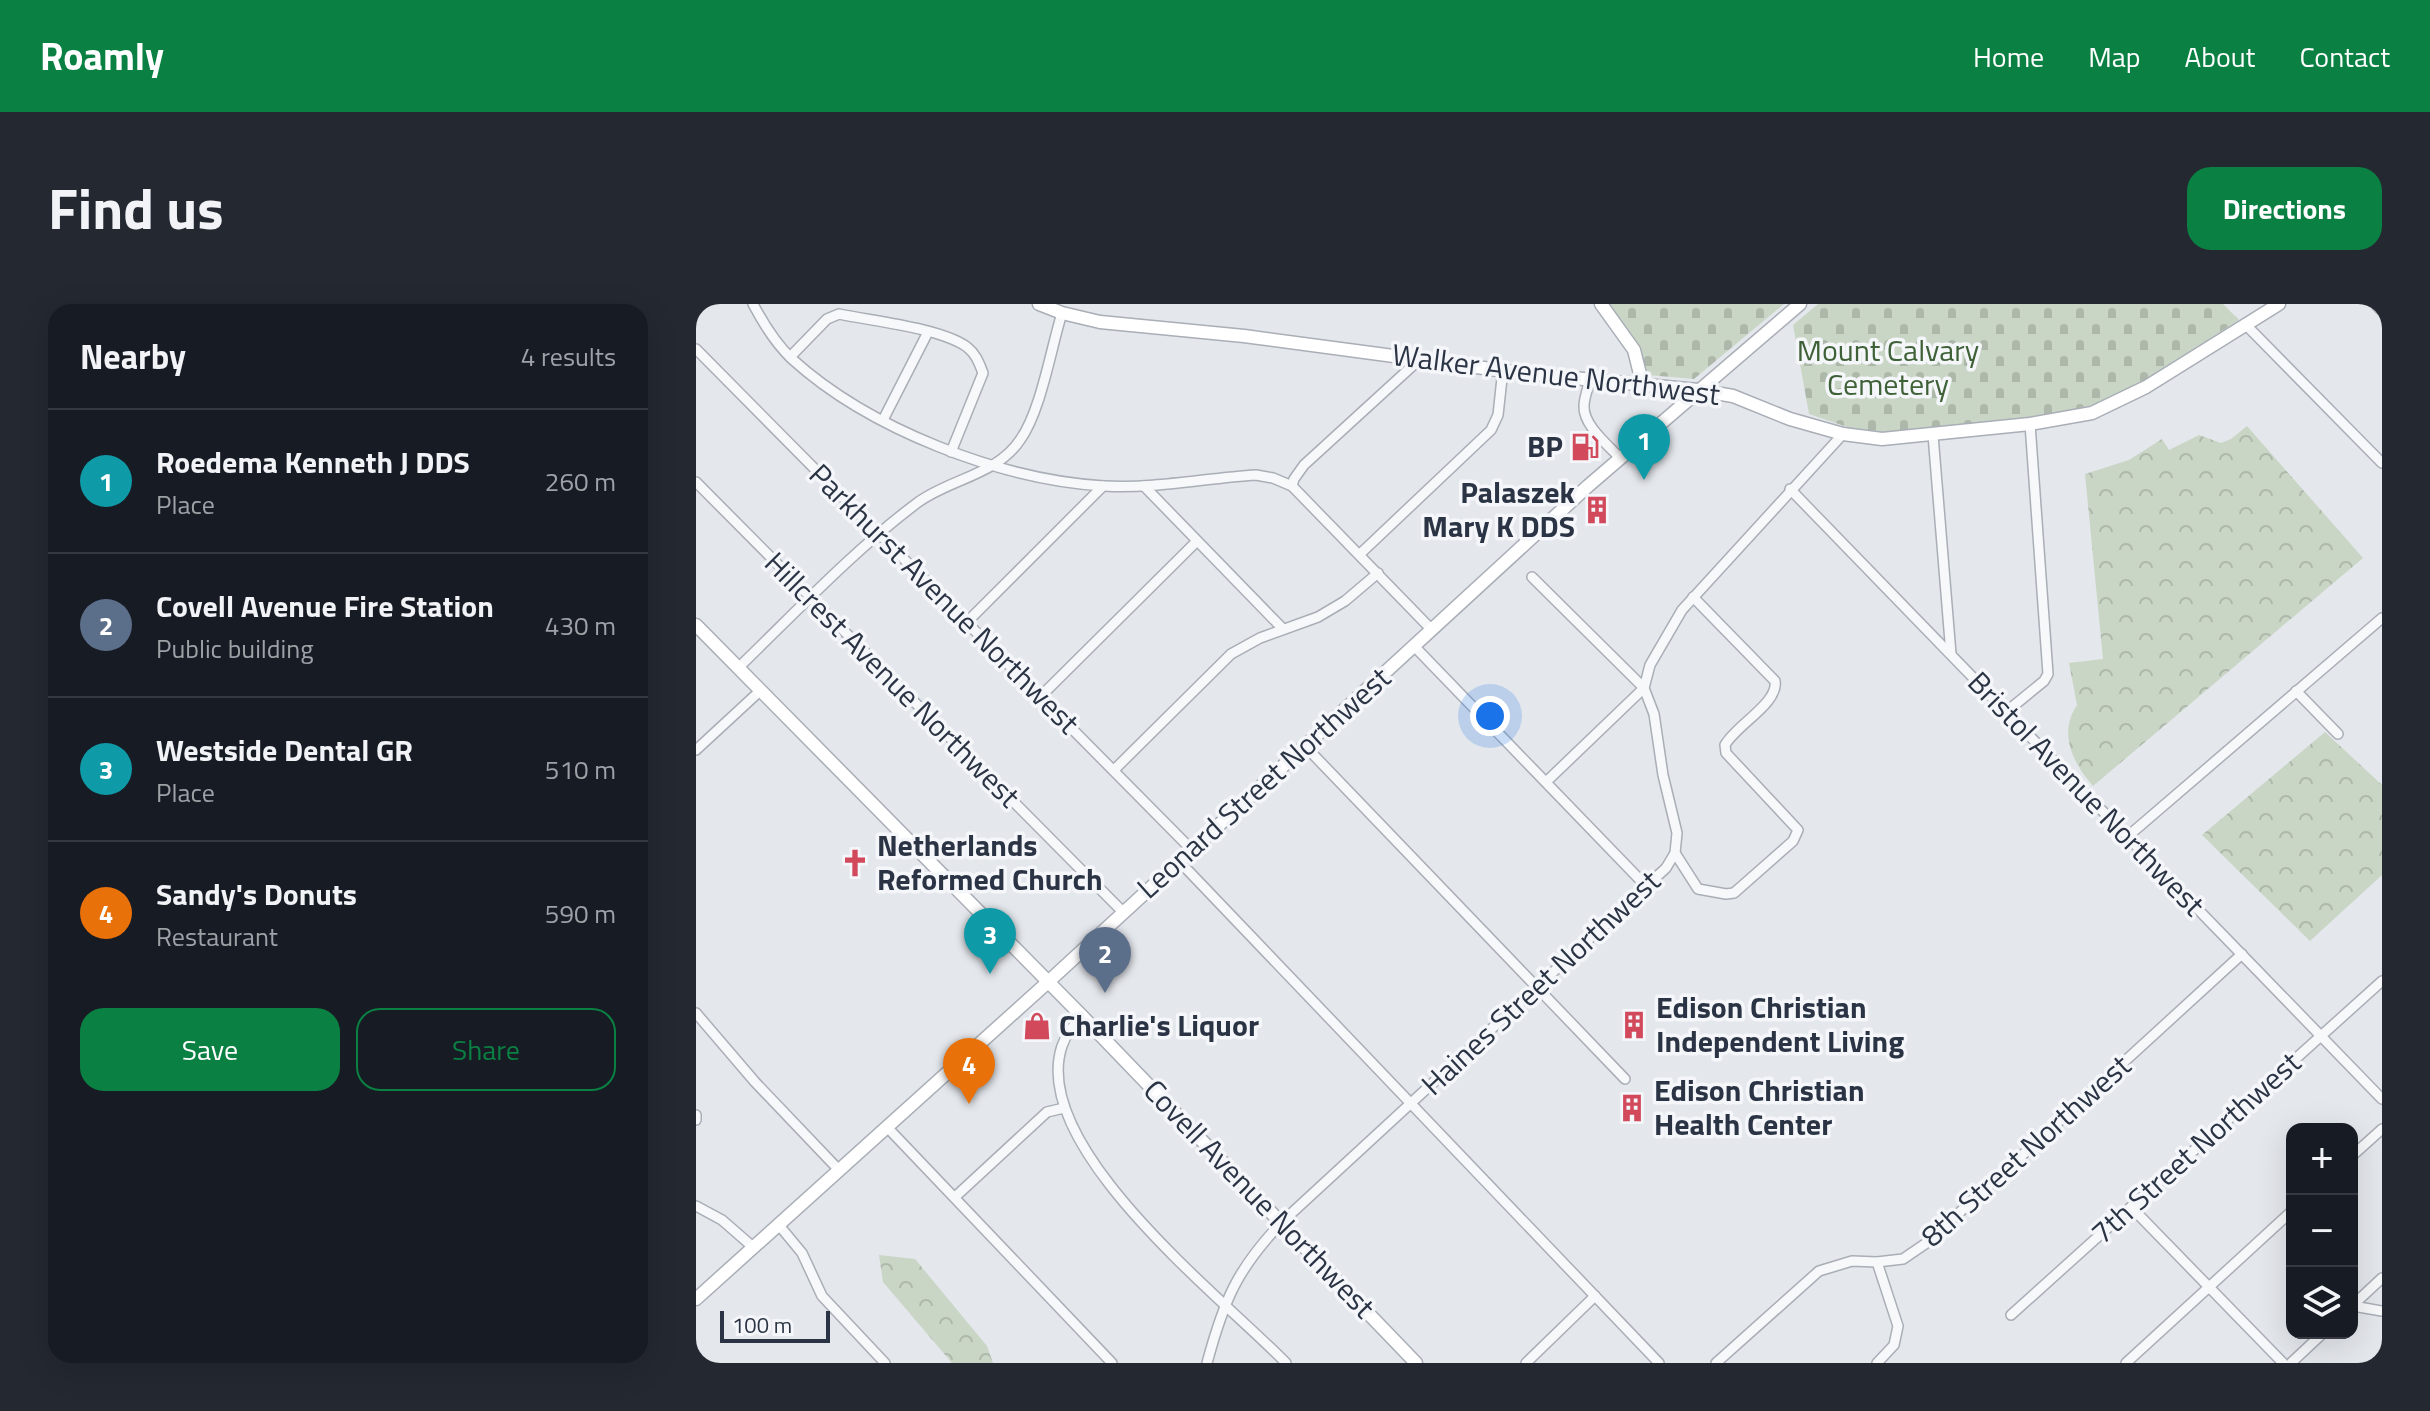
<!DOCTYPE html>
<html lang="en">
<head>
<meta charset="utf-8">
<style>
	:root { --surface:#171b24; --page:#242831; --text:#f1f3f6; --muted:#9ea1a6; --line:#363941; --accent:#0b8043 }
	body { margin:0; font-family:"Titillium Web",sans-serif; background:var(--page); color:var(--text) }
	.controls { position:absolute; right:24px; bottom:24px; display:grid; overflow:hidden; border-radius:16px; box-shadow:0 8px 32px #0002 }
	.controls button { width:72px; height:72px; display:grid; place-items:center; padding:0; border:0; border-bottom:2px solid var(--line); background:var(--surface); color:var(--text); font:40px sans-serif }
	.scale { position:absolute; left:24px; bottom:20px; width:110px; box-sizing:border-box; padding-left:8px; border:4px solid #2b3445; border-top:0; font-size:22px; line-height:28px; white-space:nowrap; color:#2b3445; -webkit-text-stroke:6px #f4f6f9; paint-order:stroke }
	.you { position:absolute; left:794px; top:412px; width:28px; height:28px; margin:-20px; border:6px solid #fff; border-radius:50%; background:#1a73e8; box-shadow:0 0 0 12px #1a73e833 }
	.badge { display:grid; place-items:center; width:52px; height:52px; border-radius:50%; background:var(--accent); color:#fff; font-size:26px; font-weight:700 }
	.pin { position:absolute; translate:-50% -66px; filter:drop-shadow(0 2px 4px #0008) }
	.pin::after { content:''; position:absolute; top:42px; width:28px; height:24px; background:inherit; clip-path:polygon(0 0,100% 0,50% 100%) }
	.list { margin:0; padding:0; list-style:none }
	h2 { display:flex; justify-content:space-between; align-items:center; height:104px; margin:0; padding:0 32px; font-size:34px }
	h2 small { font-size:26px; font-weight:400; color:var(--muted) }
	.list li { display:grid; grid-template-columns:52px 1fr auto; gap:24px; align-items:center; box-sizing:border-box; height:144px; padding:0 32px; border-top:2px solid var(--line) }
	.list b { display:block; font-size:30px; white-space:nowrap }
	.list p { margin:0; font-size:26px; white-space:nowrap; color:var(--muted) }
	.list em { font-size:26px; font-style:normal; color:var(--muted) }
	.actions { display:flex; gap:16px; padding:24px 32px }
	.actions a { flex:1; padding:18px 0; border:2px solid var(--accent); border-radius:24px; text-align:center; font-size:28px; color:var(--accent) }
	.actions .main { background:var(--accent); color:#fff }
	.icon { flex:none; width:44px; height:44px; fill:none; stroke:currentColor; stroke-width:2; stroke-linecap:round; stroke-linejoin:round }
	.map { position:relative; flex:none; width:1686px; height:1059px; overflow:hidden; border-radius:24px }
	header { display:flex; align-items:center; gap:48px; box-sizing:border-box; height:112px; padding:0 40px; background:var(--accent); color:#fff }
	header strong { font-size:38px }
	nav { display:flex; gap:44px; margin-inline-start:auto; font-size:28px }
	.intro { display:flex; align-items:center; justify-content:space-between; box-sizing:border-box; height:192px; padding:0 48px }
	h1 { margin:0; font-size:56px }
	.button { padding:20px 36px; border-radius:24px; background:var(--accent); color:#fff; font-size:28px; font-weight:700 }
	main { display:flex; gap:48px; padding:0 48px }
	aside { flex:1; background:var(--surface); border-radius:24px; box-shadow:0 8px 32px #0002 }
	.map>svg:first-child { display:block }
</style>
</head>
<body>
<header>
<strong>Roamly</strong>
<nav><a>Home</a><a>Map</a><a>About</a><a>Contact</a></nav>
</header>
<div class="intro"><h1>Find us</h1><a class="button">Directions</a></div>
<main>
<aside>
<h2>Nearby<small>4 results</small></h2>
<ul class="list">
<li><span class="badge" style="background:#0f9aa8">1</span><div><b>Roedema Kenneth J DDS</b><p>Place</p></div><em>260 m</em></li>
<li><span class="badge" style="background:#5c6f8a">2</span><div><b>Covell Avenue Fire Station</b><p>Public building</p></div><em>430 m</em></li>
<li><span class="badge" style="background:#0f9aa8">3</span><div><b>Westside Dental GR</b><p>Place</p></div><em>510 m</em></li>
<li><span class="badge" style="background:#e8710a">4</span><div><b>Sandy's Donuts</b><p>Restaurant</p></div><em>590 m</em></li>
</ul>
<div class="actions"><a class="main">Save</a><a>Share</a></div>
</aside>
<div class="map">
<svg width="1686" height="1059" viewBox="0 0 1686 1059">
	<defs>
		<pattern id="forest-crowns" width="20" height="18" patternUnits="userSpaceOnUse" patternTransform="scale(2)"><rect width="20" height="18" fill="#c9d6c5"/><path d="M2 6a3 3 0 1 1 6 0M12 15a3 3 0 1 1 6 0" fill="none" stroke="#adb8ab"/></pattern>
		<pattern id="cemetery-stones" width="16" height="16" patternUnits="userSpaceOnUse" patternTransform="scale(2)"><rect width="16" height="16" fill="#c9d6c5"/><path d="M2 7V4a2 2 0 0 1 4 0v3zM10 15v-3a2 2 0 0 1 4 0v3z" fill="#adb8ab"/></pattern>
	</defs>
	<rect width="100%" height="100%" fill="#e4e7ec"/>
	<g fill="url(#forest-crowns)">
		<path d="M1551,122L1667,254L1397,482C1377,459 1362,430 1381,401L1373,359L1407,355L1389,170L1433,156L1466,135L1473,146L1503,131L1525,139L1535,135Z"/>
		<polygon points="1629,428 1686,481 1686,571 1614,637 1506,531"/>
		<polygon points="183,951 219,955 291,1042 297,1059 256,1059 187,978"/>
	</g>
	<g fill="url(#cemetery-stones)">
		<polygon points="911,0 1088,0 998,75 952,71 941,38"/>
		<polygon points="1122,0 1527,0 1543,16 1426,90 1401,100 1347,112 1198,129 1163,127 1113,110 1097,21"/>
	</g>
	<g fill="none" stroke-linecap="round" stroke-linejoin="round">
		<defs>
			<g id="street">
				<path d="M57,0C67,19 80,40 96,55C173,125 305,176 408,182C459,185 510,174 560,171L577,174L596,182L736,326"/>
				<polyline points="1679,0 1686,7"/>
				<polyline points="1550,21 1686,159"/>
				<polyline points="0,45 496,546"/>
				<path d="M94,53L131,15L143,10C176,17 245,24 271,43C280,50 283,59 287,69L255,148"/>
				<path d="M894,76C892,84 888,94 888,102C887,121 912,141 924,154"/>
				<polyline points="187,116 232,28"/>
				<polyline points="1237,131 1255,350"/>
				<polyline points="0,178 427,608"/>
				<polyline points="448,182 587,325"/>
				<polyline points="596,182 598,175 608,161 724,55"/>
				<polyline points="1094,185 1686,795"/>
				<polyline points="664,250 795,126 802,111 807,65"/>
				<polyline points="271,318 407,182"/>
				<polyline points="718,342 950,582"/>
				<path d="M42,364C100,308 157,247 221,199C253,175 301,171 324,136C345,107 355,44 366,9"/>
				<polyline points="1600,387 1642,430"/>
				<polyline points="344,393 500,238"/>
				<polyline points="1310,408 1348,377 1352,370 1334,120"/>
				<polyline points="609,442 929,775"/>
				<polyline points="0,446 65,386"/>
				<polyline points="418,466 535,350 564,334 622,313 649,297 682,269"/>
				<polyline points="850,478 948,384 954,361 986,306 1147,130"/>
				<polyline points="1431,533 1686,314"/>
				<path d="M979,549L1002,585L1030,590L1038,589L1097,537L1102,526L1030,449L1029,441C1040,421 1083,399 1079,377L997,293"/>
				<polyline points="483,557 963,1059"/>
				<polyline points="0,709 59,778 142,865"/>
				<path d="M386,712C378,721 370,730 366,742C332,843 527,994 590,1059"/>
				<polyline points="0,811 0,816"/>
				<polyline points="190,822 416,1059"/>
				<polyline points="1656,852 1686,825"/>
				<polyline points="259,893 351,808 368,804"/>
				<polyline points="0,902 26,916 57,943"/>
				<polyline points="1435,903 1587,1059"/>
				<polyline points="82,920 106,949 126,992 189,1059"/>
				<polyline points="1656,1002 1686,974"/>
				<polyline points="1657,1002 1686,1007"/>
				<polyline points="1315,1011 1686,677"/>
				<path d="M511,1059C528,996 541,965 586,918L970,564L979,549L981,529L967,471L958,410L948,384L836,273"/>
				<polyline points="830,1059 899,992"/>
				<polyline points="1020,1059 1123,967 1156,957 1181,958 1207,955 1229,940 1546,650"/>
				<polyline points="1181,1059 1198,1041 1202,1022 1181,958"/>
				<polyline points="1430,1059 1596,907"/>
				<polyline points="1595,1059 1627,1029"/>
			</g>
			<g id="secondary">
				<polyline points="343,0 366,9 404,18 548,32 825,69 1002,86 1037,92 1094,115 1147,130 1186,135 1334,120 1396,109 1450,83 1583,0"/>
				<polyline points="905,0 938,46 947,82"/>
				<polyline points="0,321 386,712 720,1059"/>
				<polyline points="0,995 352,678 892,182 1104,0"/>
			</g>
		</defs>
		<use href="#street" stroke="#a9aeb7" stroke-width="12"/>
		<use href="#secondary" stroke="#a9aeb7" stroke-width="15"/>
		<use href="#street" stroke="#f7f8fa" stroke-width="9"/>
		<use href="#secondary" stroke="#fff" stroke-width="12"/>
	</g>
	<defs>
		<symbol id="fuel-bare" viewBox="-9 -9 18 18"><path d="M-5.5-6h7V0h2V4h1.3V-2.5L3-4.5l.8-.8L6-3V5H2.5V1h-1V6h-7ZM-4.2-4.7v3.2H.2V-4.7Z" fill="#d1495b" stroke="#f4f6f9" stroke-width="2.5" paint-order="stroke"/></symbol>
		<symbol id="building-bare" viewBox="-9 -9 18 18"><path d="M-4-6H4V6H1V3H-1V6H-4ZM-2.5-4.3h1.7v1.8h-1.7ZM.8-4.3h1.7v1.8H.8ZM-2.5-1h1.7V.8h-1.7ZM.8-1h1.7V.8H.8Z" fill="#d1495b" stroke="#f4f6f9" stroke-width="2.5" paint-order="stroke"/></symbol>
		<symbol id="church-bare" viewBox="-9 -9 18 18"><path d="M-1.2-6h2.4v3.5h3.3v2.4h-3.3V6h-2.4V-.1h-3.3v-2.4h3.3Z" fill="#d1495b" stroke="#f4f6f9" stroke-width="2.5" paint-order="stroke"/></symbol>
		<symbol id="shop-bare" viewBox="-9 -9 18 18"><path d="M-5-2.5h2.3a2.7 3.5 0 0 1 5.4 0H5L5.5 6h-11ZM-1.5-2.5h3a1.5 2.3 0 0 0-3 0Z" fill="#d1495b" stroke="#f4f6f9" stroke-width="2.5" paint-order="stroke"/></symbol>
	</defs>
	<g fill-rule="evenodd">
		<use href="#fuel-bare" x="869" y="123" width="40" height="40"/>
		<use href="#building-bare" x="881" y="186" width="40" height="40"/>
		<use href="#church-bare" x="139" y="539" width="40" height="40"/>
		<use href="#building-bare" x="918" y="701" width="40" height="40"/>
		<use href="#shop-bare" x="321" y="702" width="40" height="40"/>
		<use href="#building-bare" x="916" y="784" width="40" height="40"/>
	</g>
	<g text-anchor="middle" stroke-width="7" stroke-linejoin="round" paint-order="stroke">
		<g font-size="30" fill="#3f6138" stroke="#f4f6f9">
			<text x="1192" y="57">Mount Calvary<tspan x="1192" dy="34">Cemetery</tspan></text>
		</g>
		<g font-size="30" fill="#2b3445" stroke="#f4f6f9">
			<text transform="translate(860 71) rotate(7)" y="10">Walker Avenue Northwest</text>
			<text transform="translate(248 295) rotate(45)" y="10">Parkhurst Avenue Northwest</text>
			<text transform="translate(196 376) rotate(45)" y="10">Hillcrest Avenue Northwest</text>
			<text transform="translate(568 479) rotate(-42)" y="10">Leonard Street Northwest</text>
			<text transform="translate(1390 490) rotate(46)" y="10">Bristol Avenue Northwest</text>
			<text transform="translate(845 679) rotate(-43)" y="10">Haines Street Northwest</text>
			<text transform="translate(1500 844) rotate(-42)" y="10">7th Street Northwest</text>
			<text transform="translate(1330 847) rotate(-42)" y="10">8th Street Northwest</text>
			<text transform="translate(563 895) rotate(46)" y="10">Covell Avenue Northwest</text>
		</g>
		<g font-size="30" font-weight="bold" fill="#2b3445" stroke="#f4f6f9" text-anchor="start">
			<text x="867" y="153" text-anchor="end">BP</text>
			<text x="879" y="199" text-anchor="end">Palaszek<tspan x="879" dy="34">Mary K DDS</tspan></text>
			<text x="181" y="552">Netherlands<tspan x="181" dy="34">Reformed Church</tspan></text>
			<text x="960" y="714">Edison Christian<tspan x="960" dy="34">Independent Living</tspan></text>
			<text x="363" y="732">Charlie's Liquor</text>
			<text x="958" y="797">Edison Christian<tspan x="958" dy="34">Health Center</tspan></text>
		</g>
	</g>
</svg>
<div class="controls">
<button>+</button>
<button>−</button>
<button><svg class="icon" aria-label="layers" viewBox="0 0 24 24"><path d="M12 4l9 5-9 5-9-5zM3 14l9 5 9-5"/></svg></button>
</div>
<div class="scale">100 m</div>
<div class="you"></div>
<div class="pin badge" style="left:948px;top:176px;background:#0f9aa8">1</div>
<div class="pin badge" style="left:409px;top:689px;background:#5c6f8a">2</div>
<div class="pin badge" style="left:294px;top:670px;background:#0f9aa8">3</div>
<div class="pin badge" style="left:273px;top:800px;background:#e8710a">4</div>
</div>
</main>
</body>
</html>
